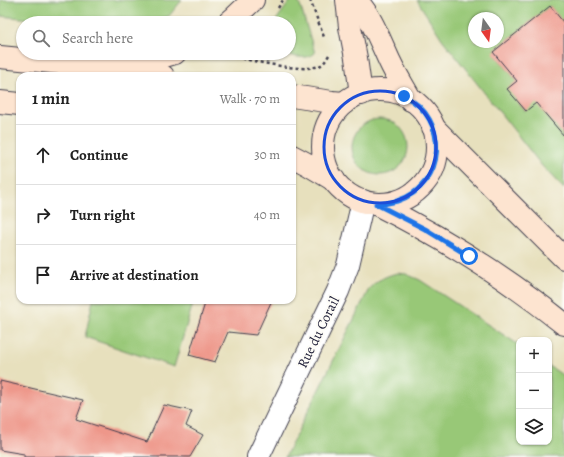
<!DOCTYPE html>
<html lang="en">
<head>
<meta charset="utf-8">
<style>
	:root { --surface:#fff; --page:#f6f6f6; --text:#222; --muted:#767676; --line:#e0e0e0 }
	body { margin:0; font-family:Alegreya,serif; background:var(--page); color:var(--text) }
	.controls { position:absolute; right:12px; bottom:12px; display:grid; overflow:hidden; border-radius:8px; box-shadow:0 1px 3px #0004 }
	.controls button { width:36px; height:36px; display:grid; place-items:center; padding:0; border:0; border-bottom:1px solid var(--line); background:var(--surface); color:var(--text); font:20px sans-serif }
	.compass { position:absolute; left:468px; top:12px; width:36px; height:36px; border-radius:50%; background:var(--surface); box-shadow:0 1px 3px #0004; rotate:166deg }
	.stop { position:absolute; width:12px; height:12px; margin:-9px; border:3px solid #1a73e8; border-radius:50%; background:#fff }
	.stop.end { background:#1a73e8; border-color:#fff; box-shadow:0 1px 4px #0008 }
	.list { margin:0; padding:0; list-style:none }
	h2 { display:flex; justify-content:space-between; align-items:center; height:52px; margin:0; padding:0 16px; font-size:17px }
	h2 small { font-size:13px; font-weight:400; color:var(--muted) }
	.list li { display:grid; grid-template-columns:26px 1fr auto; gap:12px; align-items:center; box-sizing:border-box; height:60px; padding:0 16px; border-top:1px solid var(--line) }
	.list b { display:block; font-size:15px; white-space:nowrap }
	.list em { font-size:13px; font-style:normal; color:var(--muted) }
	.icon { flex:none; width:22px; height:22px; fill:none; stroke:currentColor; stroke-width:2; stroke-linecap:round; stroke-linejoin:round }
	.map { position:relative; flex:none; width:564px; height:457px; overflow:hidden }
	.search { position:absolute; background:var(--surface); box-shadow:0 1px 3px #0004; left:16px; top:16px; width:280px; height:44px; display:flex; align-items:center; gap:10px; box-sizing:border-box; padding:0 14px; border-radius:22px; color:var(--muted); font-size:15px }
	.panel { position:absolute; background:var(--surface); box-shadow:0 1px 3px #0004; left:16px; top:72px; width:280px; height:232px; border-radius:12px }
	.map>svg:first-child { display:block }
</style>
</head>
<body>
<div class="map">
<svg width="564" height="457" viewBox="0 0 564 457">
	<rect width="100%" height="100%" fill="#fdfcf7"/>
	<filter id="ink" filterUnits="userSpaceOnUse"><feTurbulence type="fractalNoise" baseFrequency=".025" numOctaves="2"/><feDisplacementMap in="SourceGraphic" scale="8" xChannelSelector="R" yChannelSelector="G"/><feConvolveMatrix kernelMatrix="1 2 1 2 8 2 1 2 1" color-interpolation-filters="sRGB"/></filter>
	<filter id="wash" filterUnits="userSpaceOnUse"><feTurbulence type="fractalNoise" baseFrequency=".012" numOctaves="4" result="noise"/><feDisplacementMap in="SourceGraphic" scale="16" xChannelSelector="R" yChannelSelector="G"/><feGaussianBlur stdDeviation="0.9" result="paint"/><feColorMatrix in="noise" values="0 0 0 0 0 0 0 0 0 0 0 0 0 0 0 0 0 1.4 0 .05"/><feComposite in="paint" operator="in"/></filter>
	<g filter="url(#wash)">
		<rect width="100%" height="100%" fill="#e7e0bd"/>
		<g fill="#98c877" stroke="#5d7559" fill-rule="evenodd">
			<polygon points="0,0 182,0 169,16 146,23 73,23 0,16"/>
			<path d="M291,0H297L300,5L315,53C307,61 291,56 282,53H289V23H274Z"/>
			<path d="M417,0H564V22H563L550,6L519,31L524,43L516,33L493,52L517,81L508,89L525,111L536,102L564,136V189L542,166L442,39ZM474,18H498V42H474Z"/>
			<circle cx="380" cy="147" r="28"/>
			<path d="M397,273L406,274L420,280L519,345V442H549V366L564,376V457H285L369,289C376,280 386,276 397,273Z"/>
			<polygon points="93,300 194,300 174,367 85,337"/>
		</g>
		<g id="blocks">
			<g fill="#ee978a">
				<polygon points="550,6 564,23 564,136 536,103 526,111 507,89 517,81 493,52"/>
				<polygon points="206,300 272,300 256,335 228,332 215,362 189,355"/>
				<polygon points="0,381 83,400 76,419 147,442 164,405 192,411 186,426 203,435 190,457 24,457 24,454 0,450"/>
			</g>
		</g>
	</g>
	<g filter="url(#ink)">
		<use href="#blocks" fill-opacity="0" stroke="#403e4e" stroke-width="1"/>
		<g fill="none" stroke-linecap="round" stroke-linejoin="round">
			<defs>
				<polyline id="minor" points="258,457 338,291 348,265 363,201"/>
				<g id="secondary">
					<polyline points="347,0 350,27 356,58 361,94"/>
					<path d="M356,0C372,17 380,41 390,62C396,75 404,87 411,100"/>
					<polyline points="228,23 235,17 253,0"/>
					<polyline points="0,57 113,68 163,76"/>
					<polyline points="126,66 141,63 175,53"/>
					<circle cx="380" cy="147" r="57"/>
					<polyline points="292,96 332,102 344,103"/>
					<polyline points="0,102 20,104"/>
					<polyline points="433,127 564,258"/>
					<polyline points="292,156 309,165 334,180"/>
					<path d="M376,204C442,237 506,277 564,324"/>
				</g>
			</defs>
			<use href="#minor" stroke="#403e4e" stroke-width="24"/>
			<use href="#secondary" stroke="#403e4e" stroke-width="24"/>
			<g stroke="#403e4e" stroke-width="2.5" stroke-dasharray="3 3" stroke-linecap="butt">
				<polyline points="310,0 324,37"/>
				<polyline points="278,8 283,0"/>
				<polyline points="219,53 235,57"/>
				<path d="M235,53L234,54L235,57C254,61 302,73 319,66C324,64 326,60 329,55"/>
			</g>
			<use href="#minor" stroke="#fff" stroke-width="22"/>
			<use href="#secondary" stroke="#fde4d0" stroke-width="22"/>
		</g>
	</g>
	<g fill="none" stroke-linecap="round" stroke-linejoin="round" filter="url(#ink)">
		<path stroke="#1a73e8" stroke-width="5" d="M404,96C450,118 447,185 397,201C390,203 383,204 376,204L425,229L469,256"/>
	</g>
	<path fill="none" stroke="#1d4ed8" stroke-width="3" stroke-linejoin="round" d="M324 147a56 56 0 1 1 112 0a56 56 0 1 1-112 0Z"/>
	<g text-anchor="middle" stroke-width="4" stroke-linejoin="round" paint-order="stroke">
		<g font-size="14" fill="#22223b" stroke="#fdfcf7">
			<text transform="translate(318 332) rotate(-64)" y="5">Rue du Corail</text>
		</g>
	</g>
</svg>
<div class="controls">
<button>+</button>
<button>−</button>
<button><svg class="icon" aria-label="layers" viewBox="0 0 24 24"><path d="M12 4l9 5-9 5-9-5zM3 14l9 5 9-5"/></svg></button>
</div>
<svg class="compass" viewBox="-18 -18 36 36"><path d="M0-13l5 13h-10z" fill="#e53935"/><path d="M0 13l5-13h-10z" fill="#767676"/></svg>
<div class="stop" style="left:469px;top:256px"></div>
<div class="stop end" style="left:404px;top:96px"></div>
<div class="search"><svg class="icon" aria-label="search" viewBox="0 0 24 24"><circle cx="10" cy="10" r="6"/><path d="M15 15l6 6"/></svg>Search here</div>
<section class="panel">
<h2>1 min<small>Walk · 70 m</small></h2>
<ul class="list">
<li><svg class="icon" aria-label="ahead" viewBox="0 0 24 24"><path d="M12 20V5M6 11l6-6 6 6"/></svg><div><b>Continue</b></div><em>30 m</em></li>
<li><svg class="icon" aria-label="right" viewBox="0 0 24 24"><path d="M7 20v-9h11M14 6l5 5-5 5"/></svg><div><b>Turn right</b></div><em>40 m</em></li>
<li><svg class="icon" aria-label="arrive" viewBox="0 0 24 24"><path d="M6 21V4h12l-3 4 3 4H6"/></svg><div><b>Arrive at destination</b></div></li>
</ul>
</section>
</div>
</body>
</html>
